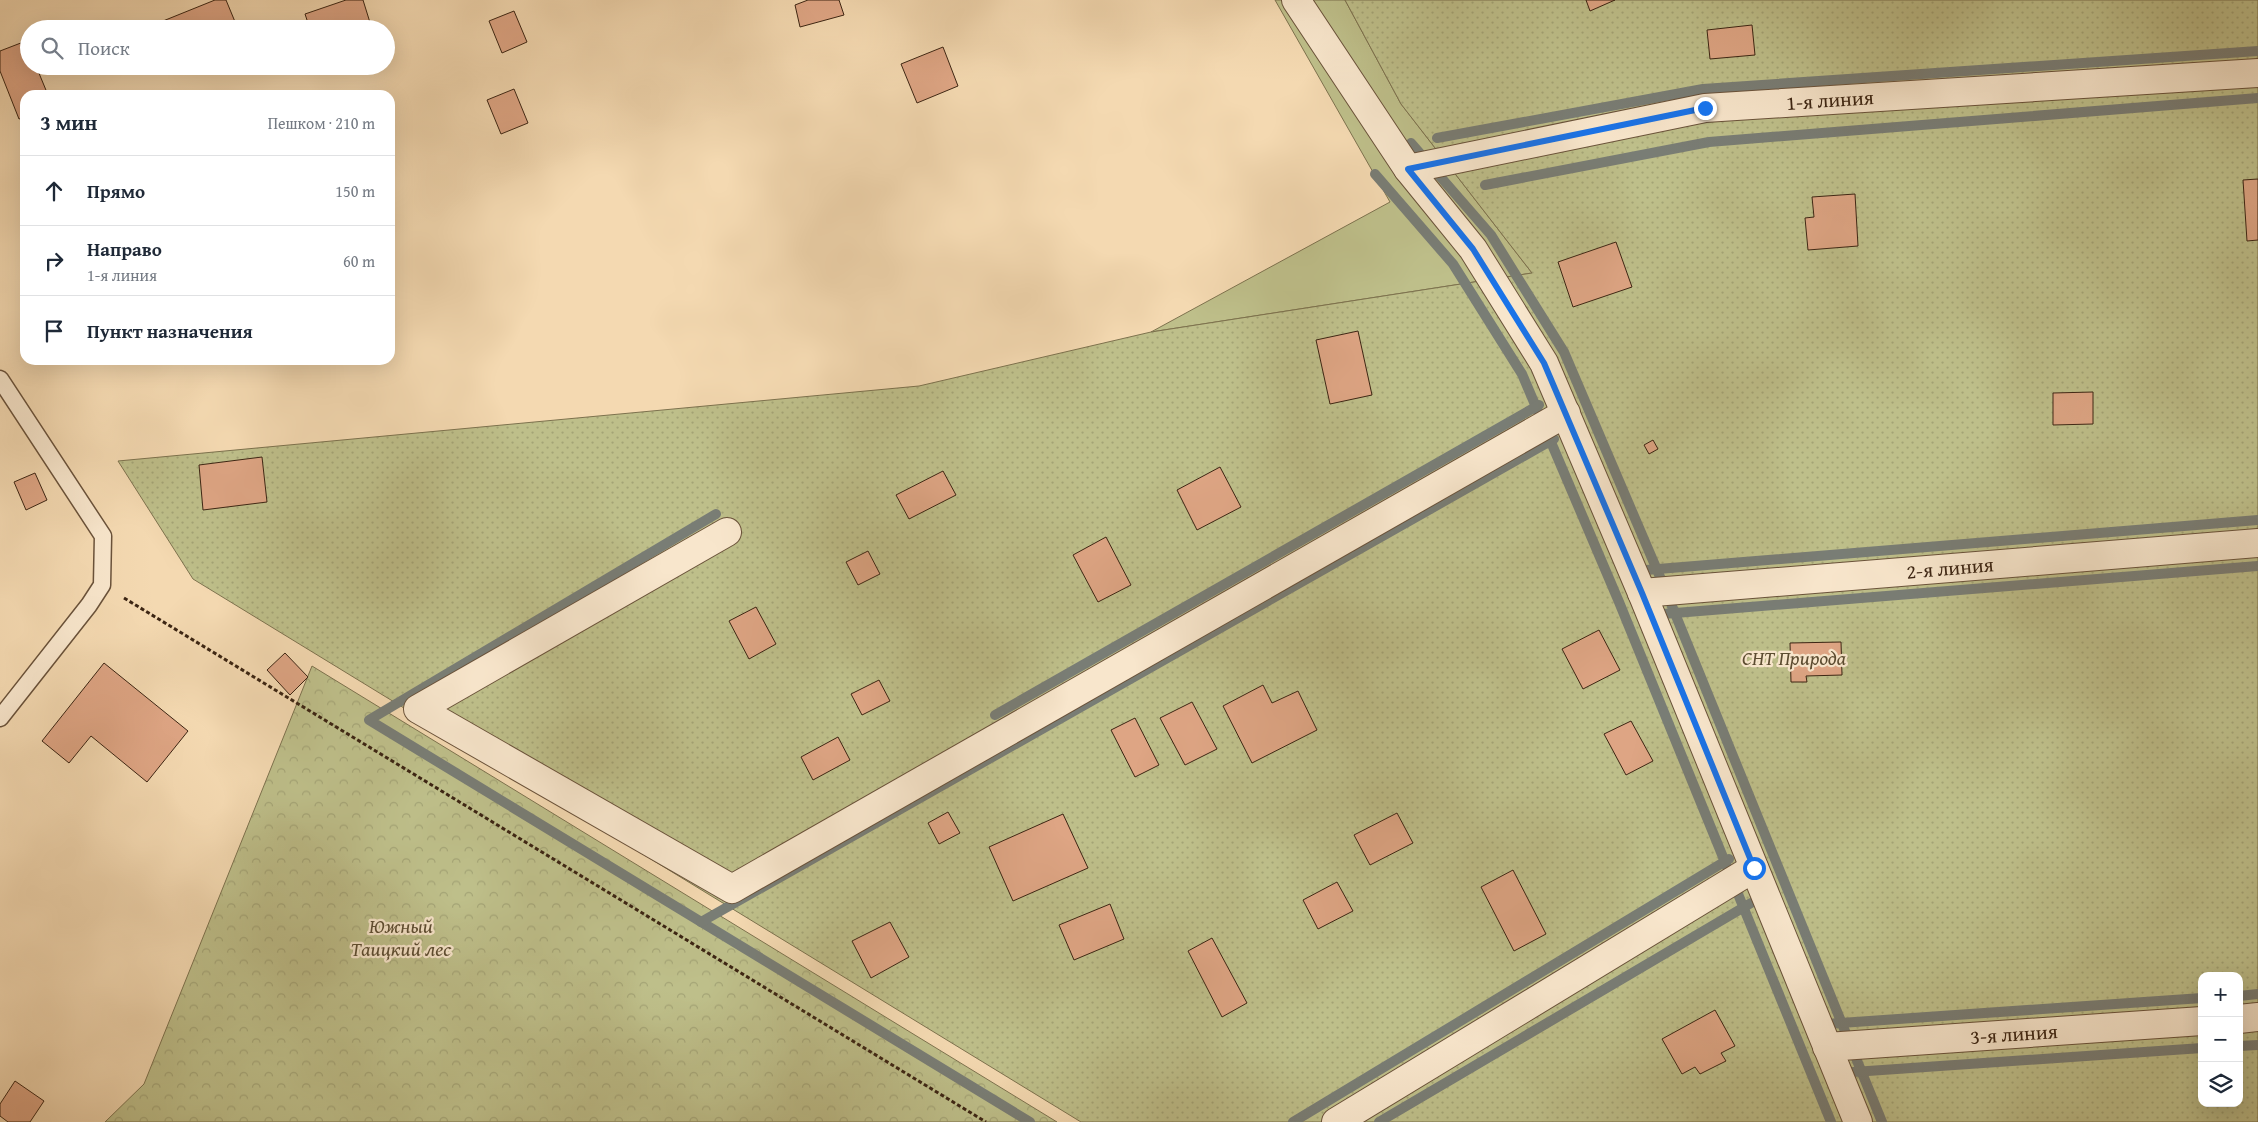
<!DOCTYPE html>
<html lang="ru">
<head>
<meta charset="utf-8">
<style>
	:root { --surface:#fff; --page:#f2f2f3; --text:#1f2937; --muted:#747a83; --line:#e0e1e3 }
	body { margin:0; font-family:"Gentium Book Plus",serif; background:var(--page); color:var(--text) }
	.controls { position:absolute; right:15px; bottom:15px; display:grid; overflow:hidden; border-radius:10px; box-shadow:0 5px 20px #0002 }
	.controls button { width:45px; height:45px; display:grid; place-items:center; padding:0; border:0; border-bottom:1px solid var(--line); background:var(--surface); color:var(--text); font:25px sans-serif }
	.stop { position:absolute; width:15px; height:15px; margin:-11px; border:4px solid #1a73e8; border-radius:50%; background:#fff }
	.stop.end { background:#1a73e8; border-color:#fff; box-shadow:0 1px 5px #0008 }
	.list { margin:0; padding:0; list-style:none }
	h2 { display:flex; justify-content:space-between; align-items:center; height:65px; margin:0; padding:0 20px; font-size:21px }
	h2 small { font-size:16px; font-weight:400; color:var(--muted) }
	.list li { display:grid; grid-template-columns:32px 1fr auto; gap:15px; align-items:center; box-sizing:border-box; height:70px; padding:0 20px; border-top:1px solid var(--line) }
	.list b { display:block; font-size:19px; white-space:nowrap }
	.list p { margin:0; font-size:16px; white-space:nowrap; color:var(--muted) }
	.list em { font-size:16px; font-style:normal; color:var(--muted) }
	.icon { flex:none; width:28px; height:28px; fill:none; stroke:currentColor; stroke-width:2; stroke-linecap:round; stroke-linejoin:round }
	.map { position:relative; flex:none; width:2258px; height:1122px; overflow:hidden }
	.search { position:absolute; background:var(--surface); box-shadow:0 5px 20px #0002; left:20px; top:20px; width:375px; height:55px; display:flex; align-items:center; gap:12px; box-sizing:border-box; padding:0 18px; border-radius:28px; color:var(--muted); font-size:19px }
	.panel { position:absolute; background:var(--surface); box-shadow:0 5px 20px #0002; left:20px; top:90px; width:375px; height:275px; border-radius:15px }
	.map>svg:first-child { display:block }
</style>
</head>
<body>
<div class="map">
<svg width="2258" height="1122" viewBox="0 0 2258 1122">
	<defs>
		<pattern id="forest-crowns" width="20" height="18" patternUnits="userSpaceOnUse" patternTransform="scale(1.25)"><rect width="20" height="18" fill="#bebf8a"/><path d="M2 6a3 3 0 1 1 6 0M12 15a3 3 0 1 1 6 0" fill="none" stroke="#a4a476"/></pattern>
		<pattern id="garden-dots" width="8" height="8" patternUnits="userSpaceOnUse" patternTransform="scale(1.25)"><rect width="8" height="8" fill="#bebf8a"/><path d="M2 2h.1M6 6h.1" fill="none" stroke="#a4a476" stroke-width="1.8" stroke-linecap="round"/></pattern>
	</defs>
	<rect width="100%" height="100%" fill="#f4d9b1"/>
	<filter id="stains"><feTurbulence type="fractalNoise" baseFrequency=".004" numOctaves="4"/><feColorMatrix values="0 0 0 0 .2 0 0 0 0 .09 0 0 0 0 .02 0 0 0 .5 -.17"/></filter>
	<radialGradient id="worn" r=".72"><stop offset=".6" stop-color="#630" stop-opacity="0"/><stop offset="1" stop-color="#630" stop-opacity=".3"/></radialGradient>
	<polygon fill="#bebf8a" stroke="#7d724e" points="1275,0 1345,0 1401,104 1532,273 1151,332 1390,202"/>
	<polygon fill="url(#forest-crowns)" stroke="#7d724e" points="312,666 1057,1122 105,1122 144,1084"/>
	<path fill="url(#garden-dots)" stroke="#7d724e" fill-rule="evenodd" d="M1345,0H2258V1122H1081L193,579L118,461L919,386L1151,332L1532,273L1401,104ZM2202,976H2239V1103H2202Z"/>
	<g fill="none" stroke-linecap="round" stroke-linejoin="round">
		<g stroke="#797d75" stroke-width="10">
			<polyline points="1437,138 1703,89 2258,51"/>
			<polyline points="1411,143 1491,235 1564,352 1663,584 1882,1122"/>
			<polyline points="1375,174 1453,264 1522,374 1619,602 1831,1122"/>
			<polyline points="1485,185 1709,142 2258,98"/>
			<polyline points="716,514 369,720 1030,1122"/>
			<polyline points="1646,570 2258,520"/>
			<polyline points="1663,614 2258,566"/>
			<polyline points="995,715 1539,405"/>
			<polyline points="701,922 1554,439"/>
			<polyline points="2239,996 2258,994"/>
			<polyline points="1826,1024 2202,998"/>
			<polyline points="2239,1046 2258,1045"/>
			<polyline points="1839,1073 2202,1048"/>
			<polyline points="1293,1122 1729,859"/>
			<polyline points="1379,1122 1751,903"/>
		</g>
	</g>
	<g fill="#dea584" stroke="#3c2513">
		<polygon points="215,0 226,0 238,29 166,29 163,21"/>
		<polygon points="346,0 363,0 372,29 310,29 305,14"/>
		<polygon points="808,0 839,0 844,15 800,27 795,5"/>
		<polygon points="1586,0 1615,0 1590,11"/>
		<polygon points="514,11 527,42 502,53 489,21"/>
		<polygon points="1752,25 1755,55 1710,59 1707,30"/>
		<polygon points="26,41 29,48 29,66 36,66 48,95 25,95 25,117 19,119 0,71 0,51"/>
		<polygon points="943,47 958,86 917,103 901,64"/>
		<polygon points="514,89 528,123 501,134 487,100"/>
		<polygon points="2258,179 2258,240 2247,241 2243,180"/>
		<polygon points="1855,194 1858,246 1808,250 1805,218 1814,217 1812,197"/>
		<polygon points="1616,242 1632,287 1573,307 1558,262"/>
		<polygon points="1358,331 1372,395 1330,404 1316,340"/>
		<polygon points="2093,392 2093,424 2053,425 2053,393"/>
		<polygon points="1653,440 1658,449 1649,454 1644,445"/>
		<polygon points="262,457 267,502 203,510 199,465"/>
		<polygon points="1220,467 1241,507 1197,530 1177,490"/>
		<polygon points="943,471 956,495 909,519 896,495"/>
		<polygon points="35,473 47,500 26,510 14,482"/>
		<polygon points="1106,537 1131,585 1098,602 1073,555"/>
		<polygon points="868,551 880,574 858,585 846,562"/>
		<polygon points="756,607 776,644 749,659 729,621"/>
		<polygon points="1599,630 1620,670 1583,689 1562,649"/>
		<polygon points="1841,642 1842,675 1806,676 1807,682 1791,682 1790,643"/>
		<polygon points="285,653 308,677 290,695 267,670"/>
		<polygon points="104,663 188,731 147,782 91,736 69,763 42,741"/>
		<polygon points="879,680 890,701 862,715 851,694"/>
		<polygon points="1263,685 1272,703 1298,691 1317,730 1252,763 1223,706"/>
		<polygon points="1192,702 1217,749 1185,765 1160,718"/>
		<polygon points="1135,718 1159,765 1135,777 1111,730"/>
		<polygon points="1631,721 1653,761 1626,775 1604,734"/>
		<polygon points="838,737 850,760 813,780 801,757"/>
		<polygon points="948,812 960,833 939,844 928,823"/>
		<polygon points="1397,813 1413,843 1370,865 1354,835"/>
		<polygon points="1063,814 1088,868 1013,901 989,847"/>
		<polygon points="1513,870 1546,934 1514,951 1481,887"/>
		<polygon points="1337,882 1353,911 1318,929 1303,900"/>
		<polygon points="1110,904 1124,939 1074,960 1059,925"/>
		<polygon points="890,922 909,957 871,978 852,941"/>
		<polygon points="1212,938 1247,1003 1222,1017 1188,951"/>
		<polygon points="1715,1010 1735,1046 1721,1053 1726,1061 1700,1074 1695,1067 1682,1074 1662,1039"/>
		<polygon points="15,1081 44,1101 30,1122 8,1122 0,1116 0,1104"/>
	</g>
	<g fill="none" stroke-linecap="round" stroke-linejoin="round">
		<defs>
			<polyline id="lane" points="0,379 103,536 102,585 89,605 0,718"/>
			<g id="street">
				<polyline points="1296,0 1408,169 1473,249 1544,363 1642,593 1858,1122"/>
				<polyline points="1408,169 1705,108 2258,73"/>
				<polyline points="727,532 418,709 732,889 1566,413"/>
				<polyline points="1642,593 2258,543"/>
				<polyline points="2239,1019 2258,1017"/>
				<polyline points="1827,1047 2202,1021"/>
				<polyline points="1336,1122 1754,868"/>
			</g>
		</defs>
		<use href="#lane" stroke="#6a523a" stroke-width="19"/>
		<use href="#street" stroke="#6a523a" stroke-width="30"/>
		<polyline stroke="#3c2513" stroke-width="3" stroke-dasharray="4 2.5" stroke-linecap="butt" points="124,598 986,1122"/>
		<use href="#lane" stroke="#f8e6cc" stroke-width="16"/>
		<use href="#street" stroke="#f8e6cc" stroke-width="28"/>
	</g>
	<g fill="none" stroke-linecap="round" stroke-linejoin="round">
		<polyline stroke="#1a73e8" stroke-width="6" points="1705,108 1408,169 1473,249 1544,363 1642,593 1754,868"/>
	</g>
	<g text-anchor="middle" stroke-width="4.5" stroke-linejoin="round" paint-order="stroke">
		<g font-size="20" fill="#3c2513" stroke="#f8e6cc">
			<text transform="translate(1830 100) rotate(-4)" y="7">1-я линия</text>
			<text transform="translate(1950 568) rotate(-5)" y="7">2-я линия</text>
			<text transform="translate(2014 1034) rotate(-4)" y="7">3-я линия</text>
		</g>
		<g font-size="20" font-style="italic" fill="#5c4c31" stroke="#f8e6cc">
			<text x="1794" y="665">СНТ Природа</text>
			<text x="401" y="933">Южный<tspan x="401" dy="23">Таицкий лес</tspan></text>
		</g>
	</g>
	<rect width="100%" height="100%" filter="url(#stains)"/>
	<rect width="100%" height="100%" fill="url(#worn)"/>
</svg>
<div class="controls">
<button>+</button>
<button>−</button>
<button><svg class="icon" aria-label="layers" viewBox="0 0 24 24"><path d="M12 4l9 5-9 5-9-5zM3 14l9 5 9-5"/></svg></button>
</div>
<div class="stop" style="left:1754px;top:868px"></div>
<div class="stop end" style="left:1705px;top:108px"></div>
<div class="search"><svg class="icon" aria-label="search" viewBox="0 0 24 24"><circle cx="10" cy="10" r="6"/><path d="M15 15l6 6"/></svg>Поиск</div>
<section class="panel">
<h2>3 мин<small>Пешком · 210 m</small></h2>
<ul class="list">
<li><svg class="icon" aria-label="ahead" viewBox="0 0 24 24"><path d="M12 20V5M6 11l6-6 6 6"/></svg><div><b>Прямо</b></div><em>150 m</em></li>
<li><svg class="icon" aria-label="right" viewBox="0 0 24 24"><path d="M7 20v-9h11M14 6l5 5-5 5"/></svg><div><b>Направо</b><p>1-я линия</p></div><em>60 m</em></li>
<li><svg class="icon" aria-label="arrive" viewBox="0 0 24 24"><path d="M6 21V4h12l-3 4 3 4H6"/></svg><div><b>Пункт назначения</b></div></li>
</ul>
</section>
</div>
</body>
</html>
